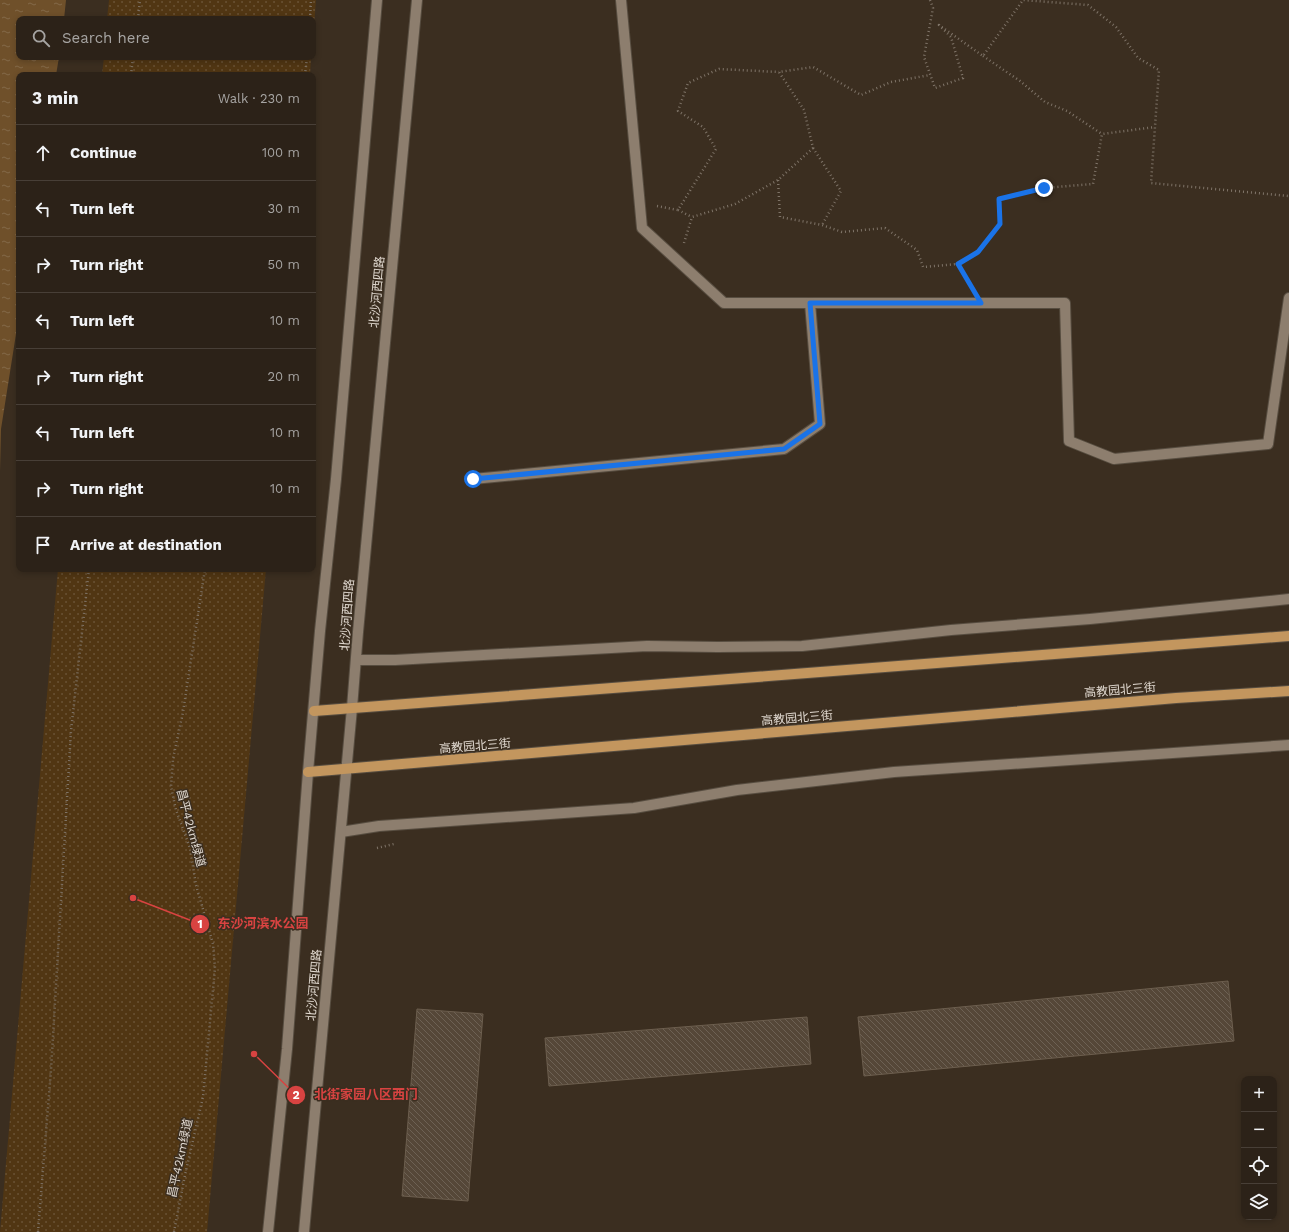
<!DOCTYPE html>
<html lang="en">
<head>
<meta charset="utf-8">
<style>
	:root { --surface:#2c2218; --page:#342a21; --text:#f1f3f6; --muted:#a6a4a2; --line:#483f37 }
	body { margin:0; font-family:"Work Sans","Noto Sans SC",sans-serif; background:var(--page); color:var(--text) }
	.controls { position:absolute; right:12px; bottom:12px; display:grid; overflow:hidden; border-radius:8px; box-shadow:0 2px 6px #0003 }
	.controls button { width:36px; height:36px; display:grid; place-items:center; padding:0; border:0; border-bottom:1px solid var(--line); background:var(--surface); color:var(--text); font:20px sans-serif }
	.stop { position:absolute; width:12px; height:12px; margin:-9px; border:3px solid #1a73e8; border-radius:50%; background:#fff }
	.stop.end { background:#1a73e8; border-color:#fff; box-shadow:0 1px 4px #0008 }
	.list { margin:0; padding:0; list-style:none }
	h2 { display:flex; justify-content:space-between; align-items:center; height:52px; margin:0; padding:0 16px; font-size:17px }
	h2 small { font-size:13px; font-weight:400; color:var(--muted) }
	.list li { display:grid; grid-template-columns:26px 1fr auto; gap:12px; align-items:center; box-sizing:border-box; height:56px; padding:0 16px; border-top:1px solid var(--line) }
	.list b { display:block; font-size:15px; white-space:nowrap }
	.list em { font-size:13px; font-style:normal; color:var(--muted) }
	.icon { flex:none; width:22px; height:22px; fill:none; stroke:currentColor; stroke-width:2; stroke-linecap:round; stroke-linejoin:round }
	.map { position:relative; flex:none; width:1289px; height:1232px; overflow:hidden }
	.search { position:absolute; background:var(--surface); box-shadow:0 2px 6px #0003; left:16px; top:16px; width:300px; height:44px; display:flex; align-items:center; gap:10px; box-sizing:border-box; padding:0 14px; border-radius:8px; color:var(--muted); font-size:15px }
	.panel { position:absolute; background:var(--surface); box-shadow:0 2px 6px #0003; left:16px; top:72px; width:300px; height:500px; border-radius:8px }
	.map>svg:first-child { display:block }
</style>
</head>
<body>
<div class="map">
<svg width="1289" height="1232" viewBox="0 0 1289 1232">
	<defs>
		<pattern id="grass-dots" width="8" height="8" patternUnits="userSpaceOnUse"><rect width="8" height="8" fill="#513613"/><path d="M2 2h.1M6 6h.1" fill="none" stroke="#6a5234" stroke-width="1.8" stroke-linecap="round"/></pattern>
		<pattern id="water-ripples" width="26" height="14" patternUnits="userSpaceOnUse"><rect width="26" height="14" fill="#6f502a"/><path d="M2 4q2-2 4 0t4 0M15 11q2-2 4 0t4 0" fill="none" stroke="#836948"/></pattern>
		<pattern id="building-back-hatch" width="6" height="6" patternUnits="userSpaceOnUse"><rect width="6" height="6" fill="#554738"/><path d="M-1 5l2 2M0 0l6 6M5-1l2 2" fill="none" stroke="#6d6154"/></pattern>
	</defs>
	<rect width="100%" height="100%" fill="#3b2e20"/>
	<g fill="url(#grass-dots)">
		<polygon points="109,0 316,0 313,39 313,19 107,19"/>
		<polygon points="104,57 311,57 310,75 102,75"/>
		<polygon points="58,569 266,569 207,1232 0,1232"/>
	</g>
	<polygon fill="url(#water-ripples)" points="0,0 66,0 64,19 19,19 19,57 59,57 56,75 19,75 19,315 1,429 0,471"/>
	<g fill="url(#building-back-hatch)" stroke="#6c5e4e">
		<polygon points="1228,981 1234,1041 864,1076 858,1017"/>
		<polygon points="417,1009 483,1014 468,1201 402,1196"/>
		<polygon points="807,1017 811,1064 549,1086 545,1038"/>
	</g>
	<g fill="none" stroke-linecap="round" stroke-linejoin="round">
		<defs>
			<g id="service">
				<polyline points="356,660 395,660 647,646 718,647 802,646 951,630 1090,619 1289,599"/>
				<polyline points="341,832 379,826 634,808 737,790 894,772 1289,745"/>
			</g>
			<g id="minor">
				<polyline points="621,0 642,228 724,303 1065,303 1069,441 1114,459 1268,444 1289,298"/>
				<polyline points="473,479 784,449 820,424 810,303"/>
			</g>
			<g id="tertiary">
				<polyline points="268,1232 287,1049 308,772 320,631 336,479 377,0"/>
				<polyline points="304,1232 352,708 358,632 417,0"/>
			</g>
			<g id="primary">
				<polyline points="314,711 1289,636"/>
				<polyline points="308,772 1176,698 1289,691"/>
			</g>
		</defs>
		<use href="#service" stroke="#574d40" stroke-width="12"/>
		<use href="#minor" stroke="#574d40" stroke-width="12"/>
		<use href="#tertiary" stroke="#574d40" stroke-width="12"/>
		<use href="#primary" stroke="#574d40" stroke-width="12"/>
		<g stroke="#7f7468" stroke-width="2.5" stroke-dasharray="1 3" stroke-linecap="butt">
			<polyline points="930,0 933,8 924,57 935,88 963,78 951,37 939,25 983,56 1023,0 1088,5 1116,27 1138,58 1159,70 1151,183 1289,196"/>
			<polyline points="138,19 140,0"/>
			<polyline points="310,19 311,0"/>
			<polyline points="983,56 1020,81 1045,102 1067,111 1102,134"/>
			<polyline points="131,75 133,57"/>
			<polyline points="305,75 307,57"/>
			<polyline points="813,148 841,191 822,225"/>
			<polyline points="778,180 780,217 822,225 842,232 885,228 917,250 923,267 958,264 970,285"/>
			<polyline points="657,206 678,210 716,149 703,127 678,111 688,83 719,69 779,72"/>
			<polyline points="678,210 692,217"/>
			<polyline points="684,243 692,217 735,204 778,180 813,148 804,110 779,72 813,67 861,95 891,82 930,75"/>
			<polyline points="958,264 979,252 1000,224 999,199 1044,188 1093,184 1102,134 1155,127"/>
			<polyline points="377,848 394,844"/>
			<polyline points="38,1232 51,1070 71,731 89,569"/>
			<polyline points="174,1232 185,1175 203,1097 215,968 213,944 196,885 190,848 176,810 171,787 173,759 183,712 205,569"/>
		</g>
		<use href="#service" stroke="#8d7e6e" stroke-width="10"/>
		<use href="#minor" stroke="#8d7e6e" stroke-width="10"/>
		<use href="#tertiary" stroke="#8d7e6e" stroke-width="10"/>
		<use href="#primary" stroke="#c3965e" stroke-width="10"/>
	</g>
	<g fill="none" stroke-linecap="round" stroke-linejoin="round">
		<polyline stroke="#1a73e8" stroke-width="5" points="473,479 784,449 820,424 810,303 981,303 958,264 978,252 1000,224 999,199 1044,188"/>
	</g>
	<g text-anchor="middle" stroke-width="3" stroke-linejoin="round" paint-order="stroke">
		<g font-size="12" fill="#e1d9d0" stroke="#3b2e20">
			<text transform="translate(377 292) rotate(-85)" y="4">北沙河西四路</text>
			<text transform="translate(347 615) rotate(-86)" y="4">北沙河西四路</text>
			<text transform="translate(1120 690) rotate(-5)" y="4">高教园北三街</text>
			<text transform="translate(797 718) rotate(-5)" y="4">高教园北三街</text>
			<text transform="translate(475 746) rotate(-5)" y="4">高教园北三街</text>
			<text transform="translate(191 828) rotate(75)" y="4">昌平42km绿道</text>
			<text transform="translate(314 985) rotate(-85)" y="4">北沙河西四路</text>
			<text transform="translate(180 1158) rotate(-78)" y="4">昌平42km绿道</text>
		</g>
	</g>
	<path fill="none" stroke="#d84341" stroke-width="1.5" d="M133 898L200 924M254 1054L296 1095"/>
	<g fill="#d84341" stroke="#3b2e20" stroke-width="1.5">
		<circle cx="133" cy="898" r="4"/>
		<circle cx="254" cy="1054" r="4"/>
		<circle cx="200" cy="924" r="10"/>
		<circle cx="296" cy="1095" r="10"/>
	</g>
	<g font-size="12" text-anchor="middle" font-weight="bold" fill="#fff">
		<text x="200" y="928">1</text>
		<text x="296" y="1099">2</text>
	</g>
	<g font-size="13" text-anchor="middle" font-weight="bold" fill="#d84341" stroke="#3b2e20" stroke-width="3" stroke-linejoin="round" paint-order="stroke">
		<text x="263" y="928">东沙河滨水公园</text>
		<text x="366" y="1099">北街家园八区西门</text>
	</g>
</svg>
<div class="controls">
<button>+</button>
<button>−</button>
<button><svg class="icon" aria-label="locate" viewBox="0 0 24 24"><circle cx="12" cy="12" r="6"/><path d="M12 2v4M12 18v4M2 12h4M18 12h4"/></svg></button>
<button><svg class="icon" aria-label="layers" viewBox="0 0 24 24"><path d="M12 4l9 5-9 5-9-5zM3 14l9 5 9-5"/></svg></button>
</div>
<div class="stop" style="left:473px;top:479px"></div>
<div class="stop end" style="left:1044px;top:188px"></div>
<div class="search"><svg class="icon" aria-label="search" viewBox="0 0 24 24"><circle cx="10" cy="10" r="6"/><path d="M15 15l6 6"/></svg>Search here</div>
<section class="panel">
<h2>3 min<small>Walk · 230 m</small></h2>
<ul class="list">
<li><svg class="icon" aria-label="ahead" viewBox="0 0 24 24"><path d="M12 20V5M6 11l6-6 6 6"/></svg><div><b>Continue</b></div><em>100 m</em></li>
<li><svg class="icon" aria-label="left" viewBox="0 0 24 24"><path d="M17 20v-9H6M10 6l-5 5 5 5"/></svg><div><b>Turn left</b></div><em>30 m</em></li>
<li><svg class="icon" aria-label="right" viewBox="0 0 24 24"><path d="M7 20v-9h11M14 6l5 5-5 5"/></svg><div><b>Turn right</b></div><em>50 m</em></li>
<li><svg class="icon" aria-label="left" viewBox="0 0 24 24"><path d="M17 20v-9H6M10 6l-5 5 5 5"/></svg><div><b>Turn left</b></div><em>10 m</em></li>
<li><svg class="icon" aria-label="right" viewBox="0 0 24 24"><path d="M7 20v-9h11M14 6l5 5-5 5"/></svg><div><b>Turn right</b></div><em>20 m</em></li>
<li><svg class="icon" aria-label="left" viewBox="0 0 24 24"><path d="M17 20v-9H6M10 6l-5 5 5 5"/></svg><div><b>Turn left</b></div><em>10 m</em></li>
<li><svg class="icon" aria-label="right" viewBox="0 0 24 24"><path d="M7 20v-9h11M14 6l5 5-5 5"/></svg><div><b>Turn right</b></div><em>10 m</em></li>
<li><svg class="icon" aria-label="arrive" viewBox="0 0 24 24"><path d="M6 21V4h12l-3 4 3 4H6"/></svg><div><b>Arrive at destination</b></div></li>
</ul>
</section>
</div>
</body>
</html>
